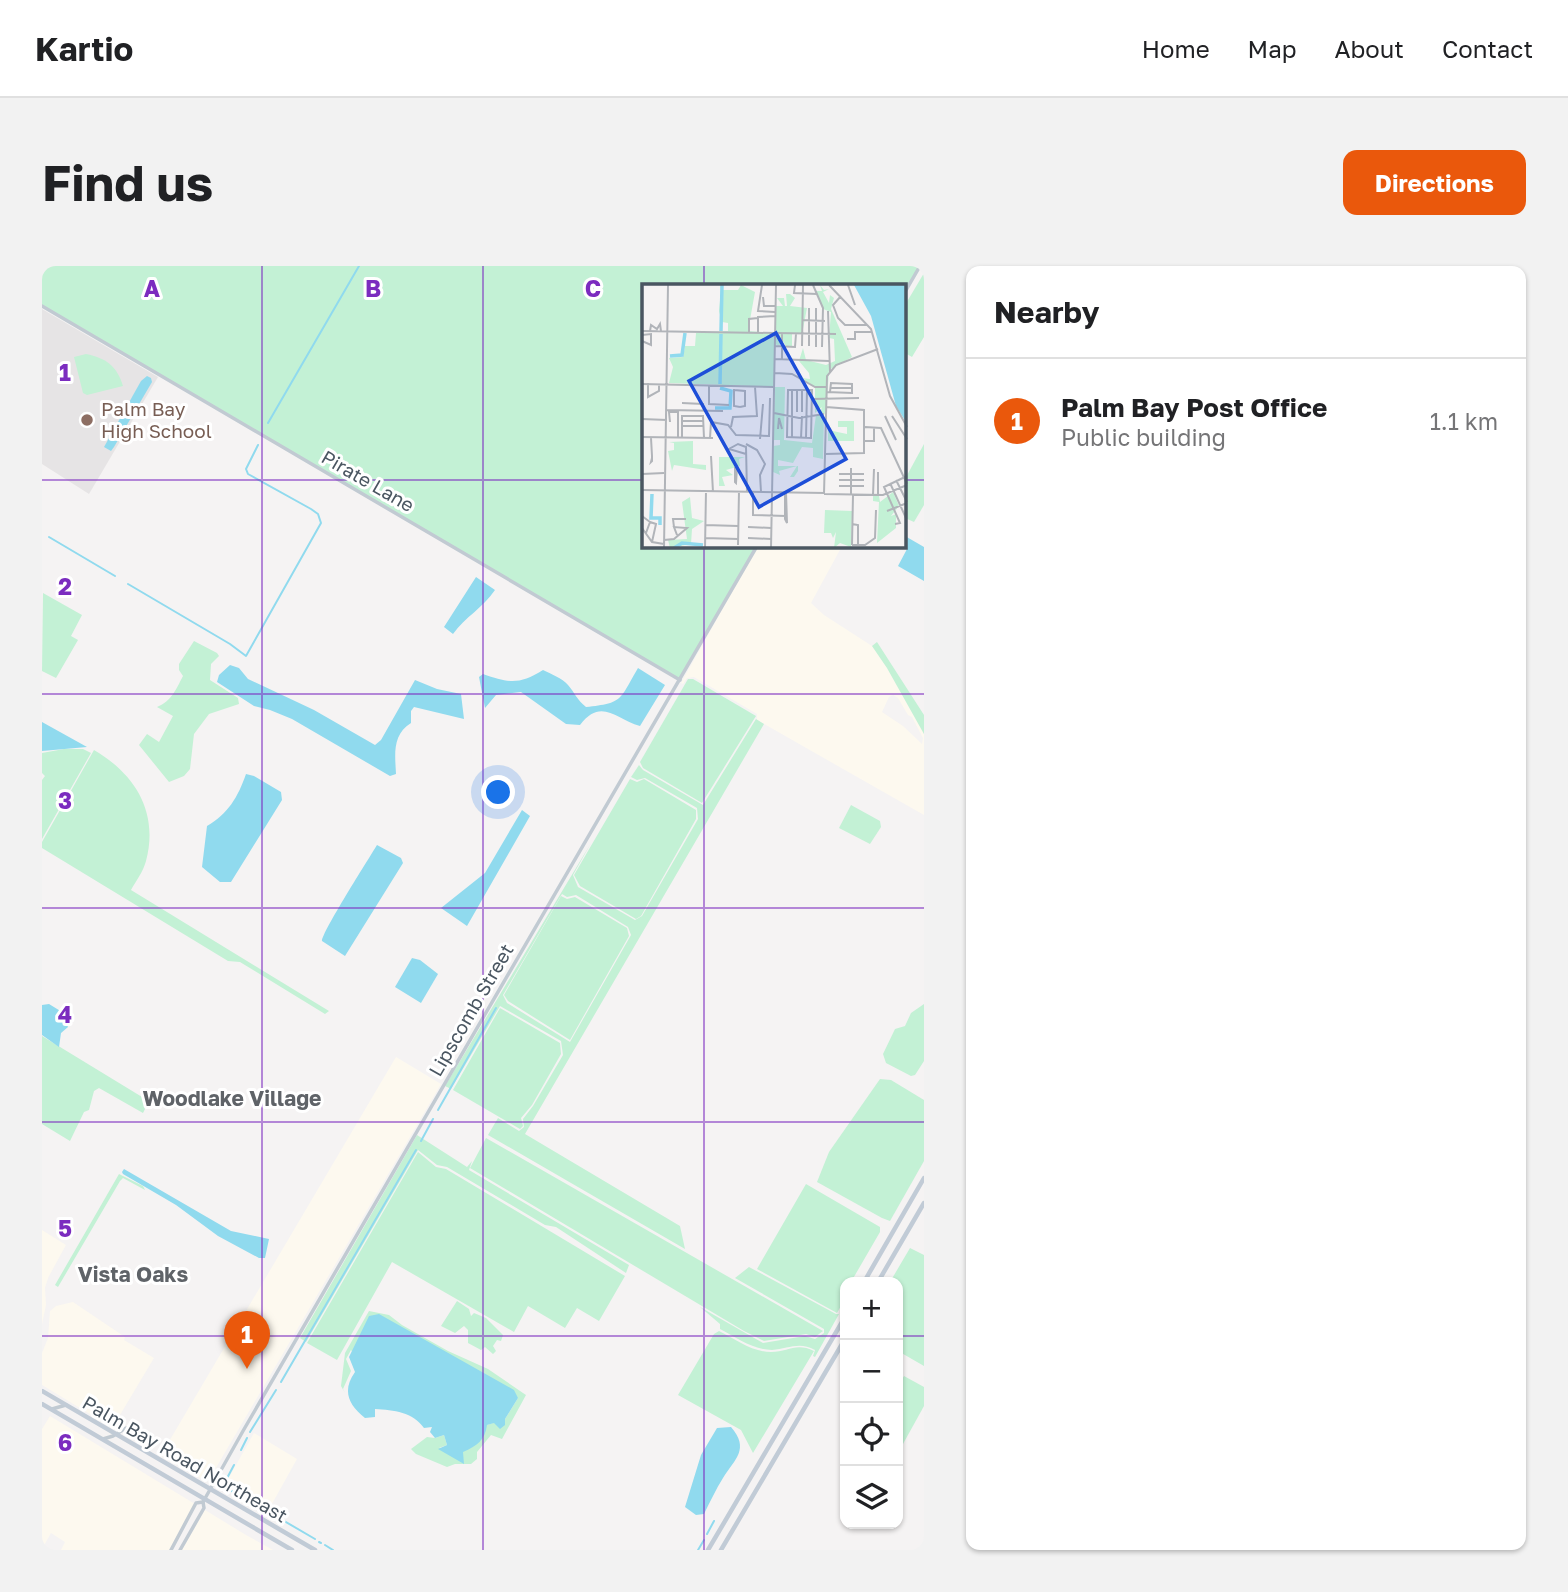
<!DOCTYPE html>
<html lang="en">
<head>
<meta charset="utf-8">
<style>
	:root { --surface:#fff; --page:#f2f2f2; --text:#202124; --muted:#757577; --line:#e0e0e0; --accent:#ea580c }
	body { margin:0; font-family:"Golos Text",sans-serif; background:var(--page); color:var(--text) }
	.controls { position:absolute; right:21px; bottom:21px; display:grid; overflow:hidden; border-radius:14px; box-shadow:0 2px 5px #0004 }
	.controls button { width:63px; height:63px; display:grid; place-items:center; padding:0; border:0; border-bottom:2px solid var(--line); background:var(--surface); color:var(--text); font:35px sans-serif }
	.you { position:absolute; left:457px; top:527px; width:24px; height:24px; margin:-18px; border:5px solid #fff; border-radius:50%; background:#1a73e8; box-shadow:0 0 0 10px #1a73e833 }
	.badge { display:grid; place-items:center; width:46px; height:46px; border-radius:50%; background:var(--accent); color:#fff; font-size:23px; font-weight:700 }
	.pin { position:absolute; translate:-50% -58px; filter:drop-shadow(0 2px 4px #0008) }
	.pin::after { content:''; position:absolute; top:37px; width:24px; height:21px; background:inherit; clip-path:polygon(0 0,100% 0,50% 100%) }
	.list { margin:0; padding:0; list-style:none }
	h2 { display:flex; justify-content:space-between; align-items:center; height:91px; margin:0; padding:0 28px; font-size:30px }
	h2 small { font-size:23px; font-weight:400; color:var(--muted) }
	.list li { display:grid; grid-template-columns:46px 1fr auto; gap:21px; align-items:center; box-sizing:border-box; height:126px; padding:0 28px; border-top:2px solid var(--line) }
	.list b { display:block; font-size:26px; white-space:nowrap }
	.list p { margin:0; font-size:23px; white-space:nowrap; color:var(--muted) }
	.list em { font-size:23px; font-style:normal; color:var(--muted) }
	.icon { flex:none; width:38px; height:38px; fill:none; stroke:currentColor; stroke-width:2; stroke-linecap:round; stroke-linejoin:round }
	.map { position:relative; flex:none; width:882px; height:1284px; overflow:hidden; border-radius:14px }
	header { display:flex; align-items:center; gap:42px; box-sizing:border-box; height:98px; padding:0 35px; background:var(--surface); border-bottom:2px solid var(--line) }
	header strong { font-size:33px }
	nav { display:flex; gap:38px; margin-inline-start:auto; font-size:24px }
	.intro { display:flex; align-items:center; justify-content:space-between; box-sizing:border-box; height:168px; padding:0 42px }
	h1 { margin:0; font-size:49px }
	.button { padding:18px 32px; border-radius:14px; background:var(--accent); color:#fff; font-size:24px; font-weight:700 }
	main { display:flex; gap:42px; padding:0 42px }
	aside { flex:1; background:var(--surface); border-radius:14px; box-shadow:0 2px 5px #0004 }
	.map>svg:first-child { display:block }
</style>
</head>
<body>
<header>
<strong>Kartio</strong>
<nav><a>Home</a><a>Map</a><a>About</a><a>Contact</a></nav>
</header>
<div class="intro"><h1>Find us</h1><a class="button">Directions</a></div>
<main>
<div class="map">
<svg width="882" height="1284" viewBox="0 0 882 1284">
	<rect width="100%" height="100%" fill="#f5f3f3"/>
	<g fill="#fdf9ef" fill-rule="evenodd">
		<path d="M716,280H800L769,337L782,349L830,380L845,402L882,468V549L715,454V448L652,411L645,412L641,418L639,417ZM851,429L856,432L866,449L870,451L881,472L880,478L861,460L840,446L847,431Z"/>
		<polygon points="354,791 399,818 175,1200 168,1212 162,1214 119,1189"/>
		<polygon points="0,964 24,979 6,1012 3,1022 4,1039 0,1058"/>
		<polygon points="31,1036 83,1071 82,1074 112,1092 75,1154 70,1159 66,1159 0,1119 0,1087 6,1072 8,1045 14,1040"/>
		<polygon points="8,1150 153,1238 127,1284 19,1284 23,1276 9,1267 0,1283 0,1163"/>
		<polygon points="212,1167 255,1193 226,1245 192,1225 186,1220 185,1215"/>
		<polygon points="163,1244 204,1269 231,1284 140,1284"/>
	</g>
	<polygon fill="#e6e4e5" points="0,43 116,111 47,228 0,198"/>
	<g fill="#c3f1d5" fill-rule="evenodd">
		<polygon points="0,0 878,0 863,26 863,19 602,19 602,280 715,280 638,414 0,39"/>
		<polygon points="882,7 882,71 870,91 863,87 863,39"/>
		<path d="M44,88C64,92 75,100 81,120L45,129L41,127L32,91Z"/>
		<polygon points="882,178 882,239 872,256 863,252 863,213"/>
		<polygon points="1,327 40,349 29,370 36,374 14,412 0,405"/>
		<path d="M152,375L175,387L177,390L169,398L168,414L196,432L197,438L167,448L152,468L148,503L142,510L127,516L97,479L105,468L117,476L131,450L115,441C130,435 134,423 141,410L137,404V398Z"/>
		<polygon points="835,376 882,449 882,468 845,402 830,380"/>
		<polygon points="646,413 651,413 714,450 660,537 601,502 598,496"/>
		<path d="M714,453L722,458L483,868L638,960L643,983L446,869L456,852L477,865L482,861L481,853L491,840L521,789L519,775L458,740L409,823L403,820L549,577L531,609L536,621L593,654L600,650L656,553L655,542L603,512L595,514L589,511L597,499L601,504L661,539ZM520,628L525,631L534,629L586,661L589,669L528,776L465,737L461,729Z"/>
		<polygon points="22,483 41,483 49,487 0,573 0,514 3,510 0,507 0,487"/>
		<path d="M52,484C93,508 117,546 104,595C101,606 94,615 89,624L287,745L283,748L198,696L186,695L0,582V576Z"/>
		<polygon points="588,513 595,516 602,513 654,544 654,553 599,650 594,653 538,620 532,609"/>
		<polygon points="809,539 838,555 839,561 828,578 797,562"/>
		<polygon points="519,630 525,633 533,631 585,662 587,670 528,774 466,735 462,729"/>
		<polygon points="882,738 882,795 873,809 869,810 844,797 841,788 853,763 863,760 869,747"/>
		<polygon points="458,742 518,777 519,788 490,839 479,852 481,860 478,863 411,824"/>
		<polygon points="0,770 105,834 106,837 101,847 57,822 52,825 47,844 42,846 28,875 0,858"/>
		<polygon points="838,813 849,814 882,834 882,895 848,955 840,952 775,916 787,886"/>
		<polygon points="375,869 425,901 430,895 427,904 587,999 584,1007 514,961 503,959 405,901 395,899 376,884 264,1076 258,1072"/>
		<polygon points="444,872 781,1065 773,1071 764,1068 722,1075 702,1065 428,902"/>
		<polygon points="376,886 394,901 404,903 583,1010 557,1055 535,1042 523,1062 486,1040 472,1066 350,996 295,1094 265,1077"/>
		<polygon points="77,908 101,920 103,924 81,912 78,915 16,1021 13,1019"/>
		<polygon points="764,918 838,961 838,966 809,1016 803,1016 803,1033 795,1047 715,1003"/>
		<polygon points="868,982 882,989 882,1100 856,1085 856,1016 848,1016"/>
		<path d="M707,1001L794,1048H797L773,1091L771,1090L773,1084C757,1075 746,1083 730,1084C711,1084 694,1071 678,1063V1058L658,1041L721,1077L763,1070L773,1073L782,1067V1063L693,1012Z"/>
		<polygon points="415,1035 427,1043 429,1050 432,1047 444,1052 461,1069 459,1075 455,1074 451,1080 454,1085 451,1088 443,1081 439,1084 426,1077 426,1064 422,1060 413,1067 399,1060"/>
		<polygon points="327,1045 347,1049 360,1059 406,1085 446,1103 481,1127 484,1129 460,1173 449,1169 435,1186 435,1193 429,1198 413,1198 405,1201 374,1188 369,1183 385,1171 393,1172 402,1169 405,1179 397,1182 421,1185 445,1159 463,1153 476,1132 315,1093 309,1084 304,1093 309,1105 301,1123 303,1127 299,1120 303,1087"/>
		<path d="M677,1065C693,1073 710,1086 729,1086C746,1086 754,1076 772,1085L711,1187L699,1164L636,1129L672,1068Z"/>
		<polygon points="862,1110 882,1121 882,1140 856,1187 856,1120"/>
	</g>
	<g fill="#90daee">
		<polygon points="105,110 109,112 110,116 72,181 69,185 62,181 99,115"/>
		<polygon points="863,270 882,281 882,315 856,300 865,283"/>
		<path d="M434,311L453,324C441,342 423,351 411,368L402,361Z"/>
		<path d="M188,399L197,402L206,413L272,444L333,479L339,474L373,414L395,423L419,428L422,453L372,441L369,445V457C350,469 353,488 354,508L348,510L250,453L228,444L212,440L175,416L177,409Z"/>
		<path d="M596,402L623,419L598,460C574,453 559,431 538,459L524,458L479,426L454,429L443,442L437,411L441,408C467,417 477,419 501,404C509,408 520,412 526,419C533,427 535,434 544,441C582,437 577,434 596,402Z"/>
		<polygon points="0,456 45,481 0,485"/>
		<path d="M204,508L212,510L239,526L240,534L189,616H178L160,601L165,560C186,548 196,531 204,508Z"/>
		<polygon points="480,544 488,550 425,660 399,642 443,607"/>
		<path d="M335,579L359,592L361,597L303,690L280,675C280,666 326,594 335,579Z"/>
		<polygon points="370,692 378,694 396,708 379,737 353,721"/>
		<polygon points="7,738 20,746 18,752 23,754 26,761 19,767 17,781 0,769 0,739"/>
		<polygon points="82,903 189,965 227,973 223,992 217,992 176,970 134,939 81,908 80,906"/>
		<path d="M337,1048L472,1124L476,1132L463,1153V1159L458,1163L452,1157L445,1159C443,1174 435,1180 421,1186L422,1198L396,1183L405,1179L402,1169L393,1172L388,1166L390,1161L382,1162C371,1146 352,1144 333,1143V1151L323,1152C306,1139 300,1124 313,1106L307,1091L327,1050Z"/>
		<path d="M689,1161C708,1183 693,1193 681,1212C674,1223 668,1236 662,1248L654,1249L643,1241L659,1189L675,1162Z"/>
	</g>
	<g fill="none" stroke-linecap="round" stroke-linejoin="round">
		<g stroke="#90daee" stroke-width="2">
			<polyline points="226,157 317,0"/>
			<polyline points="7,271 73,310"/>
			<polyline points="86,318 188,378 204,390 279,257 276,248 269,243 206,208 204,203 216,179"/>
			<polyline points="396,844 454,742"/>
			<polyline points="379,875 391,853"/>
			<polyline points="239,1116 374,884"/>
			<polyline points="208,1166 234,1124"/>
			<polyline points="199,1184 205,1172"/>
			<polyline points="192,1199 183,1216 186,1223 217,1240"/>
			<polyline points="225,1245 273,1273"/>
			<polyline points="665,1268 672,1255"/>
			<polyline points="277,1276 279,1277"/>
			<polyline points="283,1279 291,1284"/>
			<polyline points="656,1284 662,1274"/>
		</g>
		<g stroke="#c1cad2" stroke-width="3.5">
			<polyline points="863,26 878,0"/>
			<polyline points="0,40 638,414"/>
			<polyline points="10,1143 24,1139"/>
			<polyline points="61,1173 71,1170 84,1162"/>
			<polyline points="129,1284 154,1237 161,1236"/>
			<polyline points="138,1284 162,1242 161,1236 201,1165 715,280"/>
		</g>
		<g stroke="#c1cbd6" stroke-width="4.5">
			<polyline points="822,1016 882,912"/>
			<polyline points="836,1016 882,937"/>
			<polyline points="0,1125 273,1284"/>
			<polyline points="0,1138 250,1284"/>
			<polyline points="666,1284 803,1051"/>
			<polyline points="679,1284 803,1073"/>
		</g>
	</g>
	<path fill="none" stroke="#7b2cbf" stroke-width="2" stroke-opacity="0.55" d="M220,0V1284M441,0V1284M662,0V19M0,214H602M863,214H882M662,280V1284M0,428H882M0,642H882M0,856H882M0,1070H803M856,1070H882"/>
	<circle fill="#8d6e63" stroke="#fff" stroke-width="2.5" cx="45" cy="154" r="7"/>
	<g text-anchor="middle" stroke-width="6" stroke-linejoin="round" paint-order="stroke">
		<g font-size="19" fill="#785e54" stroke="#fff" text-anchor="start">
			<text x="59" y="150">Palm Bay<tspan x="59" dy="22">High School</tspan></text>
		</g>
		<g font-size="19" fill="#4a5661" stroke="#fff">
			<text transform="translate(326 215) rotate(30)" y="7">Pirate Lane</text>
			<text transform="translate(429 744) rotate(-60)" y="7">Lipscomb Street</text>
			<text transform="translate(143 1193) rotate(30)" y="7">Palm Bay Road Northeast</text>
		</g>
		<g font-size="21" font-weight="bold" fill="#5f6368" stroke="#fff">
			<text x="190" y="840">Woodlake Village</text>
			<text x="91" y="1016">Vista Oaks</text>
		</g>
	</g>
	<g transform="translate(600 18)">
		<rect width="264" height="264" fill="#f5f3f3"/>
		<path d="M99,1L113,8L106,47L133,49L134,22H141L135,14H142L143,22H145L144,10H148L153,14L148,22L165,24L160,50H150V62H144L140,56L137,62L133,60V103H143L142,156L170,159L174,131H182L181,175L171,173V164L160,163L151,179L136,176V182H156V187L152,193H148L155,182L137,187L138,191L131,188V162L138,161V156H131L133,103L27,99L31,83L27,74L41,73L43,62H53L54,49L86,47V39L80,38L77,27L79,6H96ZM178,1L182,6L187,5L181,8L187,19L188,11L192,14L189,25L210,73L187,86L184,130L178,129L180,123L173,129V103L160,94L168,95L167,89L157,77L161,64L164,76L184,81L193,77L192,55L187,54L189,28L181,25L174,7H180ZM196,137H212V157H186V146L205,150V143H196ZM51,157V180L64,181V186L32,181L30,187L26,167L32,166V159L27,158ZM77,173H103L97,175L98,182L84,186L91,191L80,193L83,202H77ZM251,208L257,222L249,232L254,230V244L235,259L237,218L231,217V211L237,212L238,218ZM48,213L50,234L62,237L50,245L49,260L28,264L26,256L45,255L40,218ZM183,226L210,227L209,263L198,259L192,264L194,248L191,254L189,249H182Z" fill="#c3f1d5"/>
		<path d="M212,1H264V138L254,122L229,32Z" fill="#90daee"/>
		<path fill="none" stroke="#90daee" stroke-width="3.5" d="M79,47L80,1M28,72L40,71L43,49M78,100L79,50M73,124H88L89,107L78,104M10,210L9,234H18V241M32,264L40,259L61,261"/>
		<path fill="none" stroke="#b1b4b9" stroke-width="2" d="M120,1L116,27L133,28M153,1L152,9L175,10M171,1L181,24L180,63M187,1L229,45L248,112L265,143M206,1L213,21M199,12L191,21L196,34L203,41H225M121,13L122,22H134M186,27L188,88M160,36L183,37M0,47L194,50M8,47L9,41L15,45L18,40L19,47M107,48V35L116,34M116,49V33L133,32M0,51L9,50V61L0,57M205,55H213V48H230M133,62L153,63L154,50M160,62L161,1M167,62V24M174,63V24M133,75L187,77M140,76V50M133,89L150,90L173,103H185M6,99V113L17,107V101M0,100L132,103M67,102V120L87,121M188,104H210M92,105V122L98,123M92,106L103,107V122L98,123M146,106H170L169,154L145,153ZM185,108L210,109V100L189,99L188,108M170,115L217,114M40,119L61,120L62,127M25,126L81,127M155,128V106M160,128V106M132,129L157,134L182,130M243,132L254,156M250,132L265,155M0,135L25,136M40,137H62M28,138L27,128H36V154M40,142H62M89,143L91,133L115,132L113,103M223,143L239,144L265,200M136,145L137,134L140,145M0,153L71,154M9,154L10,172V177L9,178L10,174M40,154V132H61L62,154M68,154L69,138L86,141L94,151L127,152L128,114M150,154V106M159,154L160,132M164,154L165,106M118,155L121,120M222,157H232V144M104,160L115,166L123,180L118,191L119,208M104,170L87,165L96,160L104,163L105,208M183,170L222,169V126L184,123M69,172L71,208M93,184H95L94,199L93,198ZM0,190L22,189M197,190H222M197,196H222M254,196L265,218M248,199L264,234M197,202H222M0,206L183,209M111,208V231L144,232M143,208V235L145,239L144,208M182,210L241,211L265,201M182,210L185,92L194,81L236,65M209,211V184M231,211L232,185M236,211V188M245,227L265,219M0,232L8,238L4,249M8,238L14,240L10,258M210,240L216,241V261M253,240L258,239L242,203L265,192M63,241L96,242M32,243L31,235H44M106,243L129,244M0,244L10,258L22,260M63,254L96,255M106,254L129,255M22,256L32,255L45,244L32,243L35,251M96,261L97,207M210,261H223L233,254L234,226M210,261L211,211M22,264L26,1M63,264L64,207M129,264L134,1"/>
		<path fill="#1d4ed8" fill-opacity="0.15" stroke="#1d4ed8" stroke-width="3.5" d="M134,49L204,175L117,223L47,97Z"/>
		<rect width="264" height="264" fill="none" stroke="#4a5661" stroke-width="3.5"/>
	</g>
	<g font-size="23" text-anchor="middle" font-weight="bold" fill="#7b2cbf" stroke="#fff" stroke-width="6" stroke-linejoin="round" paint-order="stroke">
		<text x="110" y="31">A</text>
		<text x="331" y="31">B</text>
		<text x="551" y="31">C</text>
		<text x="23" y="115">1</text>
		<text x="23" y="329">2</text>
		<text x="23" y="543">3</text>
		<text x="23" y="757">4</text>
		<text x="23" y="971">5</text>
		<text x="23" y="1185">6</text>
	</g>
</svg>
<div class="controls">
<button>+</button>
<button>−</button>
<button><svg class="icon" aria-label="locate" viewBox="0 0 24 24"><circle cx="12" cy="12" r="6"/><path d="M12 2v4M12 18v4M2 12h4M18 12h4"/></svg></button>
<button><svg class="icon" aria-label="layers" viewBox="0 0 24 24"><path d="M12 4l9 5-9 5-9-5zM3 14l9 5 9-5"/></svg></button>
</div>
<div class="you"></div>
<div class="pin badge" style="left:205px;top:1103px">1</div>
</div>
<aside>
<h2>Nearby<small></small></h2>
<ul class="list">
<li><span class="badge">1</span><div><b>Palm Bay Post Office</b><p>Public building</p></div><em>1.1 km</em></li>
</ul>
</aside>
</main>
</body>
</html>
